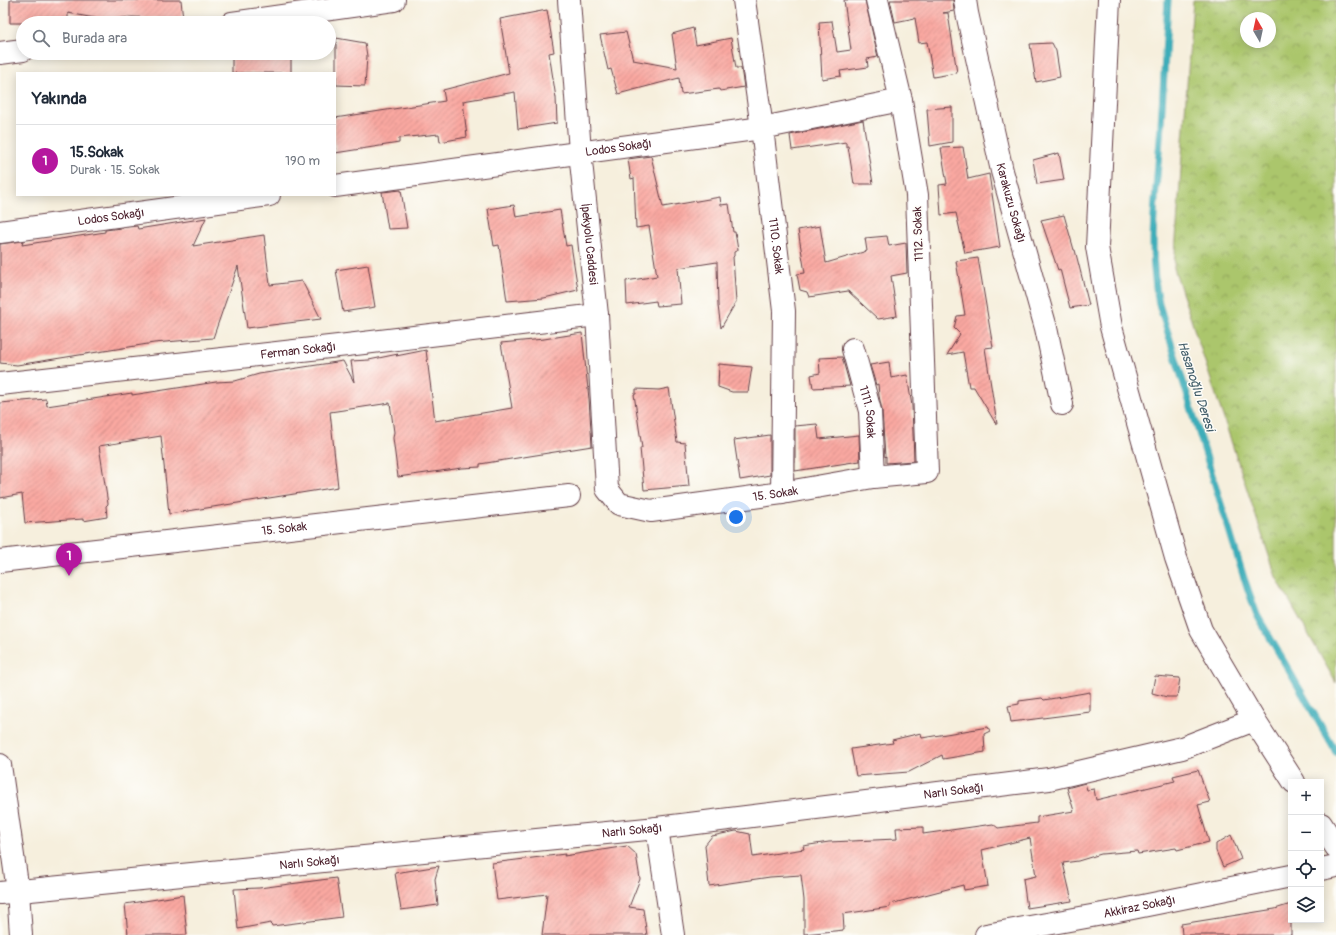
<!DOCTYPE html>
<html lang="tr">
<head>
<meta charset="utf-8">
<style>
	:root { --surface:#fff; --page:#f2f2f3; --text:#1f2937; --muted:#747a83; --line:#e0e1e3; --accent:#b5179e }
	body { margin:0; font-family:Pangolin,sans-serif; background:var(--page); color:var(--text) }
	.controls { position:absolute; right:12px; bottom:12px; display:grid; overflow:hidden; border-radius:0px; box-shadow:0 2px 10px #0003 }
	.controls button { width:36px; height:36px; display:grid; place-items:center; padding:0; border:0; border-bottom:1px solid var(--line); background:var(--surface); color:var(--text); font:20px sans-serif }
	.compass { position:absolute; left:1240px; top:12px; width:36px; height:36px; border-radius:50%; background:var(--surface); box-shadow:0 2px 10px #0003; rotate:351deg }
	.you { position:absolute; left:736px; top:517px; width:14px; height:14px; margin:-10px; border:3px solid #fff; border-radius:50%; background:#1a73e8; box-shadow:0 0 0 6px #1a73e833 }
	.badge { display:grid; place-items:center; width:26px; height:26px; border-radius:50%; background:var(--accent); color:#fff; font-size:13px; font-weight:700 }
	.pin { position:absolute; translate:-50% -33px; filter:drop-shadow(0 1px 2px #0008) }
	.pin::after { content:''; position:absolute; top:21px; width:14px; height:12px; background:inherit; clip-path:polygon(0 0,100% 0,50% 100%) }
	.list { margin:0; padding:0; list-style:none }
	h2 { display:flex; justify-content:space-between; align-items:center; height:52px; margin:0; padding:0 16px; font-size:17px }
	h2 small { font-size:13px; font-weight:400; color:var(--muted) }
	.list li { display:grid; grid-template-columns:26px 1fr auto; gap:12px; align-items:center; box-sizing:border-box; height:72px; padding:0 16px; border-top:1px solid var(--line) }
	.list b { display:block; font-size:15px; white-space:nowrap }
	.list p { margin:0; font-size:13px; white-space:nowrap; color:var(--muted) }
	.list em { font-size:13px; font-style:normal; color:var(--muted) }
	.icon { flex:none; width:22px; height:22px; fill:none; stroke:currentColor; stroke-width:2; stroke-linecap:round; stroke-linejoin:round }
	.map { position:relative; flex:none; width:1336px; height:935px; overflow:hidden }
	.search { position:absolute; background:var(--surface); box-shadow:0 2px 10px #0003; left:16px; top:16px; width:320px; height:44px; display:flex; align-items:center; gap:10px; box-sizing:border-box; padding:0 14px; border-radius:22px; color:var(--muted); font-size:15px }
	.panel { position:absolute; background:var(--surface); box-shadow:0 2px 10px #0003; left:16px; top:72px; width:320px; height:124px; border-radius:0px }
	.map>svg:first-child { display:block }
</style>
</head>
<body>
<div class="map">
<svg width="1336" height="935" viewBox="0 0 1336 935">
	<defs>
		<pattern id="park-crowns" width="20" height="18" patternUnits="userSpaceOnUse"><rect width="20" height="18" fill="#abc66c"/><path d="M2 6a3 3 0 1 1 6 0M12 15a3 3 0 1 1 6 0" fill="none" stroke="#8da059"/></pattern>
		<pattern id="building-hatch" width="6" height="6" patternUnits="userSpaceOnUse"><rect width="6" height="6" fill="#faa8a1"/><path d="M-1 1l2-2M0 6l6-6M5 7l2-2" fill="none" stroke="#cc8883"/></pattern>
	</defs>
	<rect width="100%" height="100%" fill="#fdfcf7"/>
	<filter id="ink" filterUnits="userSpaceOnUse"><feTurbulence type="fractalNoise" baseFrequency=".025" numOctaves="2"/><feDisplacementMap in="SourceGraphic" scale="8" xChannelSelector="R" yChannelSelector="G"/><feConvolveMatrix kernelMatrix="1 2 1 2 8 2 1 2 1" color-interpolation-filters="sRGB"/></filter>
	<filter id="wash" filterUnits="userSpaceOnUse"><feTurbulence type="fractalNoise" baseFrequency=".012" numOctaves="4" result="noise"/><feDisplacementMap in="SourceGraphic" scale="16" xChannelSelector="R" yChannelSelector="G"/><feGaussianBlur stdDeviation="0.9" result="paint"/><feColorMatrix in="noise" values="0 0 0 0 0 0 0 0 0 0 0 0 0 0 0 0 0 1.4 0 .05"/><feComposite in="paint" operator="in"/></filter>
	<g filter="url(#wash)">
		<rect width="100%" height="100%" fill="#f6efdd"/>
		<path fill="url(#park-crowns)" stroke="#7a724c" fill-rule="evenodd" d="M1193,0H1336V683L1276,577L1174,268ZM1246,18H1270V42H1246Z"/>
		<g fill="none" stroke-linecap="round" stroke-linejoin="round">
			<path stroke="#3dadb9" stroke-width="7" d="M1168,0C1165,51 1163,102 1159,152C1155,204 1148,253 1159,304L1244,578L1257,615L1336,752"/>
		</g>
		<g id="blocks">
			<g fill="url(#building-hatch)">
				<polygon points="10,0 181,0 183,19 130,17 105,20 68,13 68,23 10,23"/>
				<polygon points="844,0 865,0 878,57 867,59 868,67 840,71 841,76 822,79 819,22 832,21 837,52 851,50"/>
				<polygon points="890,0 953,0 954,11 943,13 948,13 957,73 933,77 927,42 919,43 915,18 895,22"/>
				<polygon points="547,10 554,52 549,53 556,98 557,123 518,129 515,92 463,101 467,137 440,142 439,134 399,138 399,143 335,153 335,118 445,101 443,90 509,73 500,19"/>
				<polygon points="693,28 696,45 731,38 736,68 741,68 744,87 720,91 719,89 681,94 679,78 618,94 611,69 608,70 600,35 626,32 633,60 677,68 672,34"/>
				<polygon points="336,38 365,43 367,56 365,86 336,85"/>
				<polygon points="1052,43 1056,51 1060,77 1036,82 1030,44"/>
				<rect x="232" y="53" width="59" height="20"/>
				<polygon points="952,107 952,142 930,146 927,109"/>
				<polygon points="863,120 873,184 854,184 848,146 846,146 846,142 792,150 790,135"/>
				<polygon points="963,147 968,179 989,174 1000,247 965,253 956,213 941,215 939,185 947,184 941,148"/>
				<polygon points="1059,153 1064,180 1037,184 1033,160"/>
				<polygon points="651,156 663,207 720,197 721,205 729,204 733,232 735,232 738,250 734,252 734,256 733,257 736,302 721,328 718,306 717,262 678,268 681,304 657,306 656,301 627,305 626,281 657,276 649,226 636,228 634,178 631,179 628,159"/>
				<polygon points="401,190 407,228 388,229 382,192"/>
				<polygon points="514,205 516,217 560,210 566,246 571,245 578,290 544,298 507,301 499,245 494,246 488,209"/>
				<polygon points="1064,215 1074,250 1075,250 1089,305 1070,308 1060,269 1058,270 1041,220"/>
				<polygon points="206,218 193,246 264,235 270,285 302,281 321,319 247,328 238,266 213,338 154,343 17,365 0,363 0,244 23,241 22,245 105,232 105,230 137,226 138,229"/>
				<polygon points="820,226 826,263 867,251 865,238 887,236 889,246 906,243 907,273 891,276 897,316 878,319 848,291 809,297 807,292 800,290 797,274 805,273 798,230"/>
				<polygon points="978,258 993,347 985,348 997,424 996,424 974,387 969,387 963,352 947,355 960,334 954,328 957,316 965,315 956,261"/>
				<polygon points="368,265 375,307 343,312 336,270"/>
				<polygon points="582,333 589,399 592,446 480,464 480,467 462,468 398,477 393,438 394,432 390,403 330,412 338,487 169,514 161,436 99,446 108,504 106,506 107,517 83,521 83,519 25,523 22,494 0,498 0,403 46,399 47,406 132,393 132,395 216,382 235,381 259,374 343,361 354,382 351,361 369,360 398,354 396,356 426,350 435,421 512,408 501,343 544,339"/>
				<polygon points="842,357 850,386 813,388 811,375 820,373 819,358"/>
				<polygon points="889,362 891,378 907,375 912,406 914,461 886,463 886,456 885,457 882,410 879,396 878,384 876,385 870,365"/>
				<polygon points="719,364 752,367 748,392 732,392 718,387"/>
				<polygon points="669,388 677,442 685,443 689,486 644,490 640,448 642,448 634,394 636,394 636,389 659,390"/>
				<polygon points="817,424 819,439 859,435 860,461 795,471 795,426"/>
				<polygon points="770,435 770,475 740,480 734,440"/>
				<polygon points="1155,676 1180,678 1177,697 1167,697 1152,693"/>
				<polygon points="1090,692 1090,712 1011,722 1008,706 1019,704 1019,701 1042,698 1044,700"/>
				<polygon points="988,727 990,731 984,734 985,752 943,759 942,755 909,772 856,776 851,749 893,743 892,740 921,733 922,738"/>
				<polygon points="1198,770 1210,802 1198,805 1209,842 1177,850 1176,848 1138,854 1137,851 1101,854 1078,861 1063,863 1072,901 1027,908 1023,879 1036,876 1030,838 982,850 988,886 964,890 963,885 890,904 890,907 843,914 844,930 804,934 804,900 801,875 770,877 709,886 705,845 712,836 736,831 750,834 753,857 804,849 803,846 829,842 897,839 896,828 923,827 923,834 993,824 998,828 1037,823 1037,817 1074,811 1067,788 1085,783 1087,790 1094,789 1096,800 1175,781 1173,776"/>
				<polygon points="1231,835 1241,859 1223,867 1216,851 1216,844"/>
				<polygon points="627,846 636,854 640,879 629,907 643,909 647,935 542,935 547,894 497,900 492,863 565,854 564,856"/>
				<polygon points="439,866 435,879 438,905 401,910 395,873"/>
				<polygon points="336,878 342,917 272,926 271,923 238,929 234,889 259,888"/>
				<polygon points="183,895 187,935 128,935 125,904"/>
				<polygon points="1291,904 1291,935 1182,935 1181,924 1275,909"/>
			</g>
		</g>
	</g>
	<g filter="url(#ink)">
		<use href="#blocks" fill-opacity="0" stroke="#643e46" stroke-width="1"/>
		<g fill="none" stroke-linecap="round" stroke-linejoin="round">
			<defs>
				<g id="minor">
					<path id="s1" d="M569,0L580,152L597,315L607,489L619,504L651,511L782,493L873,477L927,472L917,195L901,100L877,0"/>
					<path id="s2" d="M744,0L762,128L784,311L782,493"/>
					<path id="s3" d="M965,0L967,13L1002,171L1046,328L1062,404"/>
					<polyline points="232,23 394,0"/>
					<polyline points="0,53 23,50"/>
					<path id="s4" d="M335,186L762,128L901,100"/>
					<path id="s5" d="M0,232L269,195"/>
					<path id="s6" d="M853,349L870,411L873,477"/>
					<path id="s7" d="M0,384L347,345L597,315"/>
					<path id="s8" d="M0,561L569,496"/>
					<polyline points="0,765 18,891 21,935"/>
					<polyline points="657,828 673,935"/>
					<polyline points="1321,869 1336,866"/>
					<path id="s9" d="M0,893L657,828L1049,779L1182,748L1254,720"/>
					<path id="s10" d="M986,935L1108,913L1291,876"/>
				</g>
				<g id="tertiary">
					<polyline points="1109,0 1097,247 1111,327 1176,558 1201,630 1254,720 1294,782"/>
					<polyline points="1321,824 1336,847"/>
				</g>
			</defs>
			<use href="#minor" stroke="#643e46" stroke-width="24"/>
			<use href="#tertiary" stroke="#643e46" stroke-width="24"/>
			<use href="#minor" stroke="#fff" stroke-width="22"/>
			<use href="#tertiary" stroke="#fff" stroke-width="22"/>
		</g>
	</g>
	<g text-anchor="middle" stroke-width="3" stroke-linejoin="round" paint-order="stroke">
		<g font-size="12" fill="#4a1f2b" stroke="#fdfcf7">
			<text dy="4" stroke="none"><textPath href="#s4" startOffset="286">Lodos Sokağı</textPath></text>
			<text dy="4" stroke="none"><textPath href="#s3" startOffset="208">Karakuzu Sokağı</textPath></text>
			<text dy="4" stroke="none"><textPath href="#s5" startOffset="112">Lodos Sokağı</textPath></text>
			<text transform="translate(918 234) rotate(-92)" y="4">1112. Sokak</text>
			<text dy="4" stroke="none"><textPath href="#s1" startOffset="245">İpekyolu Caddesi</textPath></text>
			<text dy="4" stroke="none"><textPath href="#s2" startOffset="248">1110. Sokak</textPath></text>
			<text dy="4" stroke="none"><textPath href="#s7" startOffset="300">Ferman Sokağı</textPath></text>
			<text dy="4" stroke="none"><textPath href="#s6" startOffset="65">1111. Sokak</textPath></text>
			<text dy="4" stroke="none"><textPath href="#s1" startOffset="668">15. Sokak</textPath></text>
			<text dy="4" stroke="none"><textPath href="#s8" startOffset="286">15. Sokak</textPath></text>
			<text dy="4" stroke="none"><textPath href="#s9" startOffset="959">Narlı Sokağı</textPath></text>
			<text dy="4" stroke="none"><textPath href="#s9" startOffset="635">Narlı Sokağı</textPath></text>
			<text dy="4" stroke="none"><textPath href="#s9" startOffset="311">Narlı Sokağı</textPath></text>
			<text dy="4" stroke="none"><textPath href="#s10" startOffset="156">Akkiraz Sokağı</textPath></text>
		</g>
		<g font-size="13" font-style="italic" fill="#445f6b" stroke="#fdfcf7">
			<text transform="translate(1197 386) rotate(72)" y="5">Hasanoğlu Deresi</text>
		</g>
	</g>
</svg>
<div class="controls">
<button>+</button>
<button>−</button>
<button><svg class="icon" aria-label="locate" viewBox="0 0 24 24"><circle cx="12" cy="12" r="6"/><path d="M12 2v4M12 18v4M2 12h4M18 12h4"/></svg></button>
<button><svg class="icon" aria-label="layers" viewBox="0 0 24 24"><path d="M12 4l9 5-9 5-9-5zM3 14l9 5 9-5"/></svg></button>
</div>
<svg class="compass" viewBox="-18 -18 36 36"><path d="M0-13l5 13h-10z" fill="#e53935"/><path d="M0 13l5-13h-10z" fill="#747a83"/></svg>
<div class="you"></div>
<div class="pin badge" style="left:69px;top:576px">1</div>
<div class="search"><svg class="icon" aria-label="search" viewBox="0 0 24 24"><circle cx="10" cy="10" r="6"/><path d="M15 15l6 6"/></svg>Burada ara</div>
<section class="panel">
<h2>Yakında<small></small></h2>
<ul class="list">
<li><span class="badge">1</span><div><b>15.Sokak</b><p>Durak · 15. Sokak</p></div><em>190 m</em></li>
</ul>
</section>
</div>
</body>
</html>
